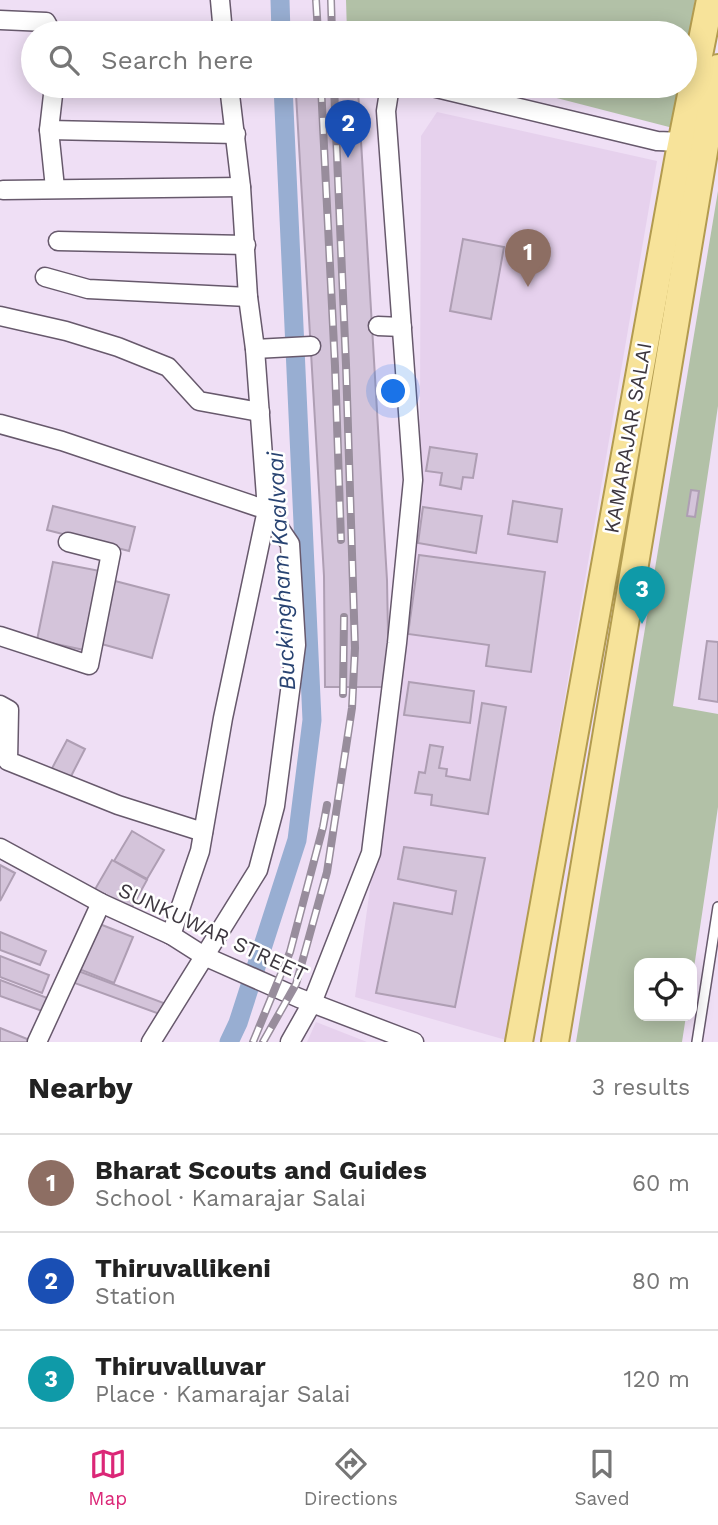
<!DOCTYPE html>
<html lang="en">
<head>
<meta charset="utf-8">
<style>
	:root { --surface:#fff; --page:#f2f2f2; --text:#222; --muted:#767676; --line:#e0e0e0; --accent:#db2777 }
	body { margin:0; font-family:"Work Sans",sans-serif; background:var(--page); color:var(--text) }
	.controls { position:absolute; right:21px; bottom:21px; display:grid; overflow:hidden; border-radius:14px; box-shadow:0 4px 18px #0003 }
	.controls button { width:63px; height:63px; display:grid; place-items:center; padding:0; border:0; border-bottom:2px solid var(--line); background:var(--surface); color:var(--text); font:35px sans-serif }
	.you { position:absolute; left:394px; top:392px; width:24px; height:24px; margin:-18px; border:5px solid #fff; border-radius:50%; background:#1a73e8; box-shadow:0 0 0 10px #1a73e833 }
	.badge { display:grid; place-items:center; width:46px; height:46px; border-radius:50%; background:var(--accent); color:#fff; font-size:23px; font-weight:700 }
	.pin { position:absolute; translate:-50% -58px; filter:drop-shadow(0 2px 4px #0008) }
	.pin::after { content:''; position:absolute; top:37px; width:24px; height:21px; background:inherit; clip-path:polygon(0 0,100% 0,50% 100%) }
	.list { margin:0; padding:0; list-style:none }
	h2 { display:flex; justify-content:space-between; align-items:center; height:91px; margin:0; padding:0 28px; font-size:30px }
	h2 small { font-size:23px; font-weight:400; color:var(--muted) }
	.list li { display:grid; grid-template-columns:46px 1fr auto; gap:21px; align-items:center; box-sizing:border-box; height:98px; padding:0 28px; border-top:2px solid var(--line) }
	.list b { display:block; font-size:26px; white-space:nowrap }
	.list p { margin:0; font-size:23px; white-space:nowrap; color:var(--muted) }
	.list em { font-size:23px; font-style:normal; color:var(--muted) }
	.icon { flex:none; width:38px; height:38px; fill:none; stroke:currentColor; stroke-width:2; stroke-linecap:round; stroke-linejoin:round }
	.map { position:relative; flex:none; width:718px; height:1042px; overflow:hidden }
	.search { position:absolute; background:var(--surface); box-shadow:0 4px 18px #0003; left:21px; right:21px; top:21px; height:77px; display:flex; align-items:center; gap:18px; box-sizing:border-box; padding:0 24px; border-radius:38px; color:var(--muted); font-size:26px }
	.sheet { height:385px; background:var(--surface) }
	nav { display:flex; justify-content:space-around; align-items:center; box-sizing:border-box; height:98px; border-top:2px solid var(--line); background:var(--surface); font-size:19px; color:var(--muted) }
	nav a { display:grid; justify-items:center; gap:4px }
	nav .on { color:var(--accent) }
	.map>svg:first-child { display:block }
</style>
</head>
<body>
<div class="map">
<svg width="718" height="1042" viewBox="0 0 718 1042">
	<rect width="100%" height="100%" fill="#efdff5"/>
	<g fill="#e6d1ed">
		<polygon points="437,112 657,161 506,1040 355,997 393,722 420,414 421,136"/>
		<polygon points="316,1022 367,1042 307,1042"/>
	</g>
	<g fill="#b2c1a7">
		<polygon points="346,0 695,0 685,59 685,33 347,33"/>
		<polygon points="510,86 680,86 673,128"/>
		<polygon points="718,191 718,406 673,706 718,714 718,807 692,981 692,963 639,963 639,1016 686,1016 682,1042 576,1042"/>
	</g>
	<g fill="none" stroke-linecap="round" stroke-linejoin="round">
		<g stroke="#98aed2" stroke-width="19">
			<polyline points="280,0 281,33"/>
			<polyline points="229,1042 238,1023 297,840 312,720 283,86"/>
		</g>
	</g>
	<g fill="#d4c4da" stroke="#ae9eb3" stroke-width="2">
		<polygon points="358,90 387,580 389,687 325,687 324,576 296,94"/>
		<polygon points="463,239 504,247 491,319 450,311"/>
		<polygon points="430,447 477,454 473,478 463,477 461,489 440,485 442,473 426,471"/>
		<polygon points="691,490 699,491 695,517 687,516"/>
		<polygon points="513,501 562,509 557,542 508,534"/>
		<polygon points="53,506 135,527 129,551 47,530"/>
		<polygon points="423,507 482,516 476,553 418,543"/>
		<polygon points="419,555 545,572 531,672 486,666 489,645 408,634"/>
		<polygon points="53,562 100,571 84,650 37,640"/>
		<polygon points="115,581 169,595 152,658 98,643"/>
		<polygon points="707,641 718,642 718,702 699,699"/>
		<polygon points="409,682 474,691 470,723 404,715"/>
		<polygon points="482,703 506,707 488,814 431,805 432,795 415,793 419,772 425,773 430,745 443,747 439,768 447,769 446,776 470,780"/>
		<polygon points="67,740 85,749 67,784 49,774"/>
		<polygon points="132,831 164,850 147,879 114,861"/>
		<polygon points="404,847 485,858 455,1007 376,993 394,903 452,914 456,891 398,879"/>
		<polygon points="112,860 147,880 130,911 94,891"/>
		<polygon points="0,865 15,873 0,901"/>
		<polygon points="97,923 133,937 114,983 79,969"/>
		<polygon points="0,932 46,951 40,965 0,950"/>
		<polygon points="0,956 49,975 42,993 0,977"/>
		<polygon points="73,969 169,1005 165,1016 69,981"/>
		<polygon points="0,980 50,999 45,1012 0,996"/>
		<polygon points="0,1028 32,1041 32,1042 0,1042"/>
	</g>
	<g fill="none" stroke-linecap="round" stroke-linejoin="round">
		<defs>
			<polyline id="lane" points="697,1042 718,907"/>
			<g id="street">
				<polyline points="220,0 223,33"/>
				<polyline points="0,20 46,22 52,33"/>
				<polyline points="54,86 49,130 55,188"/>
				<polyline points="428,86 657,141 682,142"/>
				<polyline points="49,130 236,134"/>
				<polyline points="3,190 241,187"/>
				<polyline points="58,241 246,245"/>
				<polyline points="45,277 88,289 248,297"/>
				<polyline points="0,316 66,331 118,347 168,367 199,401 260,412"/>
				<polyline points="378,326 402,327"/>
				<polyline points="255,349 311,346"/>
				<polyline points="0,424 62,441 267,510 223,718 200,851 171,935"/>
				<polyline points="0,636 89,665 111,553 68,542"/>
				<polyline points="0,705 9,710 8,761 118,805 203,832"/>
				<polyline points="0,848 101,903 171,935 204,956 299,998 414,1042"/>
				<polyline points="37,1042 101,903"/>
				<polyline points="151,1042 258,870 275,806 296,645 290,544 267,510 255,349 248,297 241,187 229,86"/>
				<polyline points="290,1042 312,1003 371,853 397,643 413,480 386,111 389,92 396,86"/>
			</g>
			<g id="primary">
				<polyline points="519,1042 679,155 710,0"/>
				<polyline points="555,1042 718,68"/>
			</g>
		</defs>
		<use href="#lane" stroke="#67596c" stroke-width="12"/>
		<use href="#street" stroke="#67596c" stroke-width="21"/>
		<use href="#primary" stroke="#b29b4f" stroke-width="30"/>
		<use href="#lane" stroke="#fff" stroke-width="9"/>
		<use href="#street" stroke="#fff" stroke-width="18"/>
		<use href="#primary" stroke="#f7e39a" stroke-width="26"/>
		<defs>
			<g id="rail">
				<polyline points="316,0 318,33"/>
				<polyline points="331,0 332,33"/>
				<polyline points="321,86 335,366 341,540"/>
				<polyline points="343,694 344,617"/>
				<polyline points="253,1042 290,952 323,827 327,805"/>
				<polyline points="263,1042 296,984 327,872 352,708 355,648 346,365 334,86"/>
			</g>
		</defs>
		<use href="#rail" stroke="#988d9c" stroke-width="8"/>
		<use href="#rail" stroke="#fff" stroke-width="5" stroke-dasharray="16" stroke-linecap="butt"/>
	</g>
	<g text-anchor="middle" stroke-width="5" stroke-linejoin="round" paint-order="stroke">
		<g font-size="21" fill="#3d373f" stroke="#fff">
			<text transform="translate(628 438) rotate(-80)" y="7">KAMARAJAR SALAI</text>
			<text transform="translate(213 932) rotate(25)" y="7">SUNKUWAR STREET</text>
		</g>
		<g font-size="23" font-style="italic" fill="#284372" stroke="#fff">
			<text transform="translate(281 571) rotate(-93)" y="8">Buckingham Kaalvaai</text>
		</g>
	</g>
</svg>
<div class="controls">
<button><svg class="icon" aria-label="locate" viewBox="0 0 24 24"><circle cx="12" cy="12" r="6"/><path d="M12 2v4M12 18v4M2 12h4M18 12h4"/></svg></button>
</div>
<div class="you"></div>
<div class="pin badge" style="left:528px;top:287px;background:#8d6e63">1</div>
<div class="pin badge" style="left:348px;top:158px;background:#1a4fb4">2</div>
<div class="pin badge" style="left:642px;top:624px;background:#0f9aa8">3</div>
<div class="search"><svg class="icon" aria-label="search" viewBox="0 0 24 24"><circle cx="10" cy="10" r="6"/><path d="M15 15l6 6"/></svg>Search here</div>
</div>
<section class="sheet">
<h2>Nearby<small>3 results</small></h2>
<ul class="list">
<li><span class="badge" style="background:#8d6e63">1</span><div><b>Bharat Scouts and Guides</b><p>School · Kamarajar Salai</p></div><em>60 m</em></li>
<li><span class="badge" style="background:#1a4fb4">2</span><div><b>Thiruvallikeni</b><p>Station</p></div><em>80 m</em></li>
<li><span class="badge" style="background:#0f9aa8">3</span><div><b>Thiruvalluvar</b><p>Place · Kamarajar Salai</p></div><em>120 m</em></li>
</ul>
</section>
<nav>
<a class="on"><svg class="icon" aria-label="map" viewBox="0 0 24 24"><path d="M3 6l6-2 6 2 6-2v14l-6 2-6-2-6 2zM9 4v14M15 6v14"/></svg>Map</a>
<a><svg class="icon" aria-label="directions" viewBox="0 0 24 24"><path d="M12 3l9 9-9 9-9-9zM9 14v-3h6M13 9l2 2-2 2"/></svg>Directions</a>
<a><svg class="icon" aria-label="saved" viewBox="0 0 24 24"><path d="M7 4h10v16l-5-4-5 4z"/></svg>Saved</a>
</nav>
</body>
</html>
